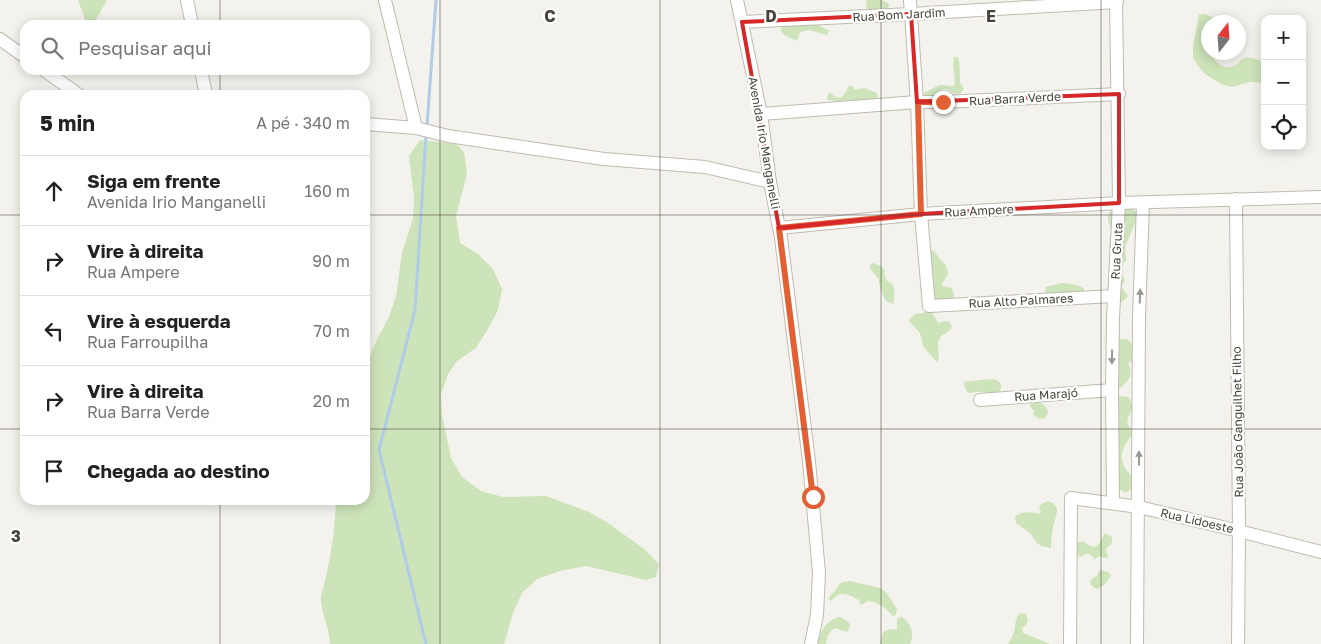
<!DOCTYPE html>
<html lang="pt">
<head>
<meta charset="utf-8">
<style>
	:root { --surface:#fff; --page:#f6f6f6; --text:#222; --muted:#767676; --line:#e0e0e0 }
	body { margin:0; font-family:"Golos Text",sans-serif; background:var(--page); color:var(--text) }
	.controls { position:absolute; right:15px; top:15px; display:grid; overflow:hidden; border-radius:10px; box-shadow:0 2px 12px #0003 }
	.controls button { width:45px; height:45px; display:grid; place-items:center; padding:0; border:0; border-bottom:1px solid var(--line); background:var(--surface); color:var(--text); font:25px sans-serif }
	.compass { position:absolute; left:1201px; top:15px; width:45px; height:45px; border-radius:50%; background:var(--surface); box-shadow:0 2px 12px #0003; rotate:17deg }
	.stop { position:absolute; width:15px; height:15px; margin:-11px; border:4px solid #e35f34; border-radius:50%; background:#fff }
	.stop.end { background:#e35f34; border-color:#fff; box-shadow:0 1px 5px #0008 }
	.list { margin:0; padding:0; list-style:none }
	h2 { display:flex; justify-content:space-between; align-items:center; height:65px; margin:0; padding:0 20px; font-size:21px }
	h2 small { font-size:16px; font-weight:400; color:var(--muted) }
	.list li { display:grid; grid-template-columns:32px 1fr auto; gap:15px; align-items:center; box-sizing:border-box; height:70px; padding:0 20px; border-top:1px solid var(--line) }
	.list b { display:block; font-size:19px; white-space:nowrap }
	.list p { margin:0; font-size:16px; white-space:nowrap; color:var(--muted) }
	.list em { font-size:16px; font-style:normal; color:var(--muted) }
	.icon { flex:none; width:28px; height:28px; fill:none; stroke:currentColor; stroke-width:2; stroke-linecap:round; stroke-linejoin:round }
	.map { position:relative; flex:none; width:1321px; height:644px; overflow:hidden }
	.search { position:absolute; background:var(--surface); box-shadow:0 2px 12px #0003; left:20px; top:20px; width:350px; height:55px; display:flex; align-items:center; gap:12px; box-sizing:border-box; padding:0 18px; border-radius:15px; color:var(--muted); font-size:19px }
	.panel { position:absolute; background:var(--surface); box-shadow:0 2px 12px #0003; left:20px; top:90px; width:350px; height:415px; border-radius:15px }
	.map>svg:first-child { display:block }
</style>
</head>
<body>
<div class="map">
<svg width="1321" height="644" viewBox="0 0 1321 644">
	<rect width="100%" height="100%" fill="#f4f2ec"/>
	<g fill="#cde3b9">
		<polygon points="78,0 107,0 93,25 87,25"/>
		<polygon points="867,0 882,0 889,4 888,9 870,10 867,9 866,5"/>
		<path d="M1199,14H1205L1221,22H1208V52L1210,53C1215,62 1224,72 1236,65C1240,63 1240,59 1245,58C1251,56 1259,61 1265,63V83L1249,82L1232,87L1221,84L1205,74L1199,67L1193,58V47Z"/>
		<polygon points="817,24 829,31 827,35 809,30 800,32 797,41 784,35 780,30 784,25"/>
		<path d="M956,57H958C960,63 960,77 960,83L962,85L964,89L959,95C955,94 951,90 947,89C939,87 934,97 926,98L924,95L925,92C931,90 937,85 942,85C947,85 949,87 954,86L955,80L953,64L954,62L953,58Z"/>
		<path d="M849,86H852L855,90L864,88L877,93L878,96L875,99L837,101L828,100L827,98L829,92C842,103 843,97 849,86Z"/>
		<path d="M420,140L456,144L464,152L467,174L456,216L460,243L478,254L493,269L502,289L498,310L488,329L476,348L457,361L448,374L441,394L442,415L451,458L462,477L481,491L503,497L546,496L589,512L608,523L644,549L659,564L656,577L646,580L586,566L560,571L537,579L522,593L513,613L504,644H330C330,629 321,614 321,599C321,592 325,584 326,576C332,551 335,526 336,500H365V369L378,337L389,317L396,296L402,252L413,219L414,198L409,156Z"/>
		<polygon points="1119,205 1131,206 1137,214 1135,223 1125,247 1126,260 1120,269 1125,280 1121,287 1128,296 1123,301 1118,304 1112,258 1109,247 1111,230 1108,220 1109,213 1112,208 1115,207 1125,233"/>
		<path d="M933,250C938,255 940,261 946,265L948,274L942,284V286L952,288L954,295L953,299L932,300L926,254Z"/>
		<path d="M872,263C877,264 882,266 885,270L884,273L886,280C887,281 892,284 892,284C895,288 895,300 893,304L886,301C883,297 878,284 879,279L870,269V266Z"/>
		<path d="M1062,283C1070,284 1078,284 1084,289V292L1048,297L1045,293L1046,287Z"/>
		<path d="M925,312C935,313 934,315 938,323L945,321L949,322L952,327C949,333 943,333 940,338C935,345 942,354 937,362L933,358L923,346L920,333L909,321C914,312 917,315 925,312Z"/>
		<path d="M1120,339H1127C1132,343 1133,347 1135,353L1131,362L1128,363C1134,376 1129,380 1120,388L1115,386V342Z"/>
		<path d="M982,380C987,380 994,378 998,381C1003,384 1002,391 996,393C991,395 986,392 980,392C976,391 973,393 968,393L965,388L964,382Z"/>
		<path d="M1123,396L1128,397L1133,405C1130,418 1122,420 1133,431C1132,437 1128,439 1125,445C1118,458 1123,468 1133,477C1134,485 1133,488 1126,493L1118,489L1116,397Z"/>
		<polygon points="1033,397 1041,400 1041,403 1047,408 1048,413 1045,418 1040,419 1033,415 1034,411 1030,406"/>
		<path d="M1048,501C1063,506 1055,516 1053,527C1052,534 1051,541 1051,548L1041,546L1035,541L1031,534L1016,523L1015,516C1024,511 1030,512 1039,514L1041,512L1039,507L1041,504Z"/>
		<path d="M1105,533L1112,537V543L1106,549L1108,557L1104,558L1099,556L1095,559L1088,553L1080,557L1075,550L1077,543L1083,541C1086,543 1087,545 1090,546C1099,550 1101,538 1105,533Z"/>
		<path d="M1101,570L1108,572L1111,575C1109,581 1101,588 1096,589L1091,585L1090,581L1094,577L1097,576L1098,573Z"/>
		<path d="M850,581L880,588L886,592L897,609L896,615L893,616L884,607L874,602L868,601L861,605L859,600C853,597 844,591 838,595C835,597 833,599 830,601L828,598C830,596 832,594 834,592C841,584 838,582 850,581Z"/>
		<path d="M1020,613L1026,614L1028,620L1026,625L1022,628L1023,633L1050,644H1008C1009,642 1011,639 1012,637C1017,629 1013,620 1020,613Z"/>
		<path d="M840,617L844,619L850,624L849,629L847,632L834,628L828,635L826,644H817C818,633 829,618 840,617Z"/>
		<path d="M902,617C911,623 915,634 910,644H880L883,632L889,629L897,630C898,625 896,622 898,618Z"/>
	</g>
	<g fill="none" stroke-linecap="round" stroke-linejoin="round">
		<g stroke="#b0cce9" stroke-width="3">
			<polyline points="427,126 436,0"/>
			<polyline points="426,135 415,310 379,450 426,644"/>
		</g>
		<defs>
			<g id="minor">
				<polyline points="187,0 192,25"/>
				<polyline points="385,0 416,128"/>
				<polyline points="737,0 761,114 770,182 781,238 809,461 819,573 817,615 811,644"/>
				<polyline points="910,0 917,102 921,214 929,306 1114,296"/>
				<polyline points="742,22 911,14 1117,2"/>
				<polyline points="0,39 25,57"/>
				<polyline points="44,70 79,95"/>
				<polyline points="201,70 206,95"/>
				<polyline points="761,114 917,102 943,102 1119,94"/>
				<polyline points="365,124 416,128 448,136 604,159 705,167 770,182"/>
				<polyline points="1236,199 1239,531 1238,644"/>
				<polyline points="779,228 921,214 1119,203 1321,197"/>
				<polyline points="980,400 1112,390"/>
				<polyline points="1113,503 1112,390 1113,318 1119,203 1116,0"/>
				<polyline points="1070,644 1071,498 1139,507 1239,531 1321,552"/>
				<polyline points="1137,644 1139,317 1143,203"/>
			</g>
		</defs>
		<use href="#minor" stroke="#bfbbaf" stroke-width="14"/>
		<use href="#minor" stroke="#fff" stroke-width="12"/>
	</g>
	<defs><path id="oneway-solid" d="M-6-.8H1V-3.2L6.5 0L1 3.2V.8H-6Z" transform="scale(1.25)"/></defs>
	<g fill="#9a9893">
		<use href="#oneway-solid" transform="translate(1140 296) rotate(-88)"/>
		<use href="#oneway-solid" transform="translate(1112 357) rotate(91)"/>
		<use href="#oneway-solid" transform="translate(1139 458) rotate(-90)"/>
	</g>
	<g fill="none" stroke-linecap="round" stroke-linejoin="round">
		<polyline stroke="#e35f34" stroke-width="6" points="813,497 779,228 921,214 918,102 943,102"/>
	</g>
	<path fill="none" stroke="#d62828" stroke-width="4" stroke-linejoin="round" d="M911,14L917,102L1119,94V203L921,214L779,228L742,22Z"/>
	<path fill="none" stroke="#48443a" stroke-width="1" stroke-opacity="0.55" d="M220,0V25M440,0V644M660,0V644M881,0V644M1101,0V644M220,70V95M0,215H25M365,215H1321M0,429H25M365,429H1321M220,500V644"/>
	<g text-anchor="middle" stroke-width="4.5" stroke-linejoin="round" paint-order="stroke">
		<g font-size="12" fill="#48443a" stroke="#fff">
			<text transform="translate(899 15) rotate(-3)" y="4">Rua Bom Jardim</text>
			<text transform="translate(1015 99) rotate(-3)" y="4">Rua Barra Verde</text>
			<text transform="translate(764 143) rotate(80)" y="4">Avenida Irio Manganelli</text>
			<text transform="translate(979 211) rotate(-3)" y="4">Rua Ampere</text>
			<text transform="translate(1117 251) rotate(-87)" y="4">Rua Gruta</text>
			<text transform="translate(1021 301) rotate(-3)" y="4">Rua Alto Palmares</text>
			<text transform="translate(1046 395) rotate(-4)" y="4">Rua Marajó</text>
			<text transform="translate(1238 422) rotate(-91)" y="4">Rua João Ganguilhet Filho</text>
			<text transform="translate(1197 521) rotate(13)" y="4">Rua Lidoeste</text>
		</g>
	</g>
	<g font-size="16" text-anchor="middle" font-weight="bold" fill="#48443a" stroke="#fff" stroke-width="4.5" stroke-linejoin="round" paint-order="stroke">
		<text x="550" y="22">C</text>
		<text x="771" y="22">D</text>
		<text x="991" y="22">E</text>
		<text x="16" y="542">3</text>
	</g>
</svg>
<div class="controls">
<button>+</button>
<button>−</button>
<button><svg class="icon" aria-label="locate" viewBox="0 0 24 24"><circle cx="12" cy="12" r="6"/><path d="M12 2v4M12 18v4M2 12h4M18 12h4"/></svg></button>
</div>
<svg class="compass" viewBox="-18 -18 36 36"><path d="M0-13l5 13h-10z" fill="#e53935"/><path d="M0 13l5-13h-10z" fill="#767676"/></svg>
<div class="stop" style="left:813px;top:497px"></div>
<div class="stop end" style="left:943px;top:102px"></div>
<div class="search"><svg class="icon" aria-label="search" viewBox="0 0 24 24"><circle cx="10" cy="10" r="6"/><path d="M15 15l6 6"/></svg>Pesquisar aqui</div>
<section class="panel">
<h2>5 min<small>A pé · 340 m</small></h2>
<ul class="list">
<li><svg class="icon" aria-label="ahead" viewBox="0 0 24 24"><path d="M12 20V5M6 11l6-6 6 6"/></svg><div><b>Siga em frente</b><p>Avenida Irio Manganelli</p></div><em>160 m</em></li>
<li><svg class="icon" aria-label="right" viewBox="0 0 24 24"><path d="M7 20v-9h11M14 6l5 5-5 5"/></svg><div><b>Vire à direita</b><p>Rua Ampere</p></div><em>90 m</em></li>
<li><svg class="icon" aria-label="left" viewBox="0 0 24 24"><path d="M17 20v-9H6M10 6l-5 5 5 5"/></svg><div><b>Vire à esquerda</b><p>Rua Farroupilha</p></div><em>70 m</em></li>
<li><svg class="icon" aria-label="right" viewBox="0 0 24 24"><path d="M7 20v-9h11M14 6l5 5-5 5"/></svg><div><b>Vire à direita</b><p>Rua Barra Verde</p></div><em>20 m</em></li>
<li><svg class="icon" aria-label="arrive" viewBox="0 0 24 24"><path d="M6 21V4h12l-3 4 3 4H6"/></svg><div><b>Chegada ao destino</b></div></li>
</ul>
</section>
</div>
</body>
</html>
